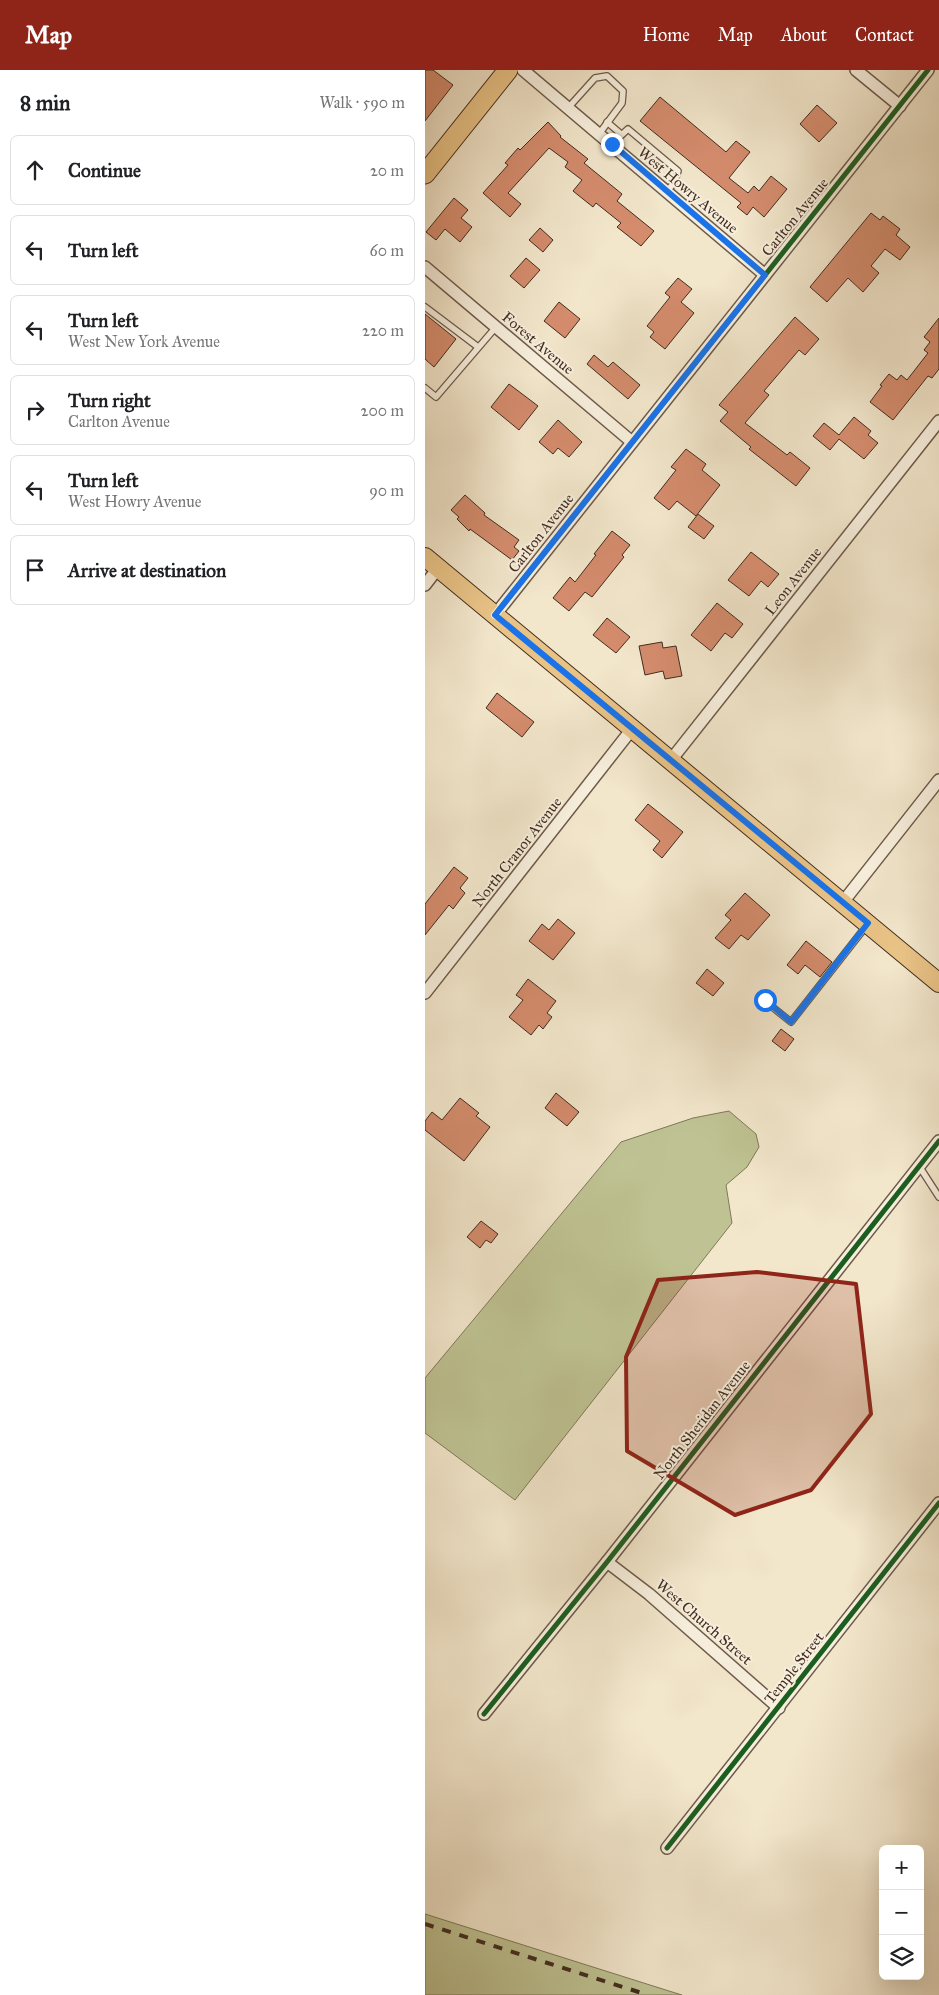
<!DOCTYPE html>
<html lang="en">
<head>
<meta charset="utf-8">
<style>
	:root { --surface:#fff; --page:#f6f6f6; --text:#202124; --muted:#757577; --line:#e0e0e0; --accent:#8f2418 }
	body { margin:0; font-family:"IM FELL Great Primer",serif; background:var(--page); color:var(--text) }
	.controls { position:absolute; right:15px; bottom:15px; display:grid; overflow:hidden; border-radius:8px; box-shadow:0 5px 20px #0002 }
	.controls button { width:45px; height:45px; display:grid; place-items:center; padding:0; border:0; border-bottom:1px solid var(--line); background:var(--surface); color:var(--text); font:25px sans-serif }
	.stop { position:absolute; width:15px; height:15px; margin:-11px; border:4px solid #1a73e8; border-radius:50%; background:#fff }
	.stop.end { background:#1a73e8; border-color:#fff; box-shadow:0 1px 5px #0008 }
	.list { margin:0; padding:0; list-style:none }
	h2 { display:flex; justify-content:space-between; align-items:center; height:65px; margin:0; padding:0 20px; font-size:21px }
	h2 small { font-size:16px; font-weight:400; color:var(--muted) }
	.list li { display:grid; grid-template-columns:32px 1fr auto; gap:15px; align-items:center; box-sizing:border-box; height:70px; margin:0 10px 10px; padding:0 10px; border:1px solid var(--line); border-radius:8px }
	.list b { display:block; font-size:19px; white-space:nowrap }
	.list p { margin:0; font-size:16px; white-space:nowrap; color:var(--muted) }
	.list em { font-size:16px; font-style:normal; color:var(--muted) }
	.icon { flex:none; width:28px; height:28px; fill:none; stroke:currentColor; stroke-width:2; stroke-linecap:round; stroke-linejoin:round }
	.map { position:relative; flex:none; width:514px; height:1925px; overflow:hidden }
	header { display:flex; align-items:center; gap:30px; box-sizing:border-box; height:70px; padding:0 25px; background:var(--accent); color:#fff }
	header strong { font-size:24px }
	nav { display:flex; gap:28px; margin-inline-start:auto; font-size:18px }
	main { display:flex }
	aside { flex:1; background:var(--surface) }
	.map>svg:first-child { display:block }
</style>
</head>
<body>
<header>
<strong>Map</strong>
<nav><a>Home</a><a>Map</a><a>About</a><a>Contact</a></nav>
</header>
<main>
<aside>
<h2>8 min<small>Walk · 590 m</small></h2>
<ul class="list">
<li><svg class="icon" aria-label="ahead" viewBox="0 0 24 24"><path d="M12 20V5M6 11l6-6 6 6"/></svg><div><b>Continue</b></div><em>20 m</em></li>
<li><svg class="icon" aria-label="left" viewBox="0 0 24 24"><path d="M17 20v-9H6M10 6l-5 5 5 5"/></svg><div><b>Turn left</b></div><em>60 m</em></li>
<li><svg class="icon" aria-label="left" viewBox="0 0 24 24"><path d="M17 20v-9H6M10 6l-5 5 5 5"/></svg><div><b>Turn left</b><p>West New York Avenue</p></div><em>220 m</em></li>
<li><svg class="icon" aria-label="right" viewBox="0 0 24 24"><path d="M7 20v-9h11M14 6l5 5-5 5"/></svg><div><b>Turn right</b><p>Carlton Avenue</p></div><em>200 m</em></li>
<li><svg class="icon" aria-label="left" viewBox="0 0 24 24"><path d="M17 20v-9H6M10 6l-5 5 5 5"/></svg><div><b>Turn left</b><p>West Howry Avenue</p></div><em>90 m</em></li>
<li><svg class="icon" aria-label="arrive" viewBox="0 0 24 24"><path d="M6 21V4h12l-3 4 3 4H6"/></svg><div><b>Arrive at destination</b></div></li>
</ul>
</aside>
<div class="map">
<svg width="514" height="1925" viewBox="0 0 514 1925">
	<rect width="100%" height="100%" fill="#f2e6cb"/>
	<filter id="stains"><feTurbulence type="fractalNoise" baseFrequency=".004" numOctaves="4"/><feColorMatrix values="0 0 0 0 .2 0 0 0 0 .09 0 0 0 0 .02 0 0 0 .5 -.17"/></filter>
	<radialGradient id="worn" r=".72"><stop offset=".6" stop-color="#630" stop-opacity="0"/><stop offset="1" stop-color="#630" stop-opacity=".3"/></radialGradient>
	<g fill="#bfc393" stroke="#807859">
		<polygon points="304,1041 331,1064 334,1077 322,1097 301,1115 307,1153 90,1430 0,1363 0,1308 196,1072 268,1048"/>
		<polygon points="0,1844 244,1921 257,1925 0,1925"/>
	</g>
	<g fill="#d48c6d" stroke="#412c1f">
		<polygon points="0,0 8,0 28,15 0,51"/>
		<polygon points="235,27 301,82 311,71 325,82 304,108 323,123 329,116 334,121 346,106 362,119 339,147 328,137 322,145 312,137 316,133 215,51"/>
		<polygon points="392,35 412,53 394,72 375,54"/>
		<polygon points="123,52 136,66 135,67 163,89 159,93 197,124 192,131 229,161 216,176 192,157 196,153 171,133 168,137 148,121 157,110 140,97 143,92 124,78 83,123 96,134 85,147 58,123 83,95 80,93 93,78 95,80"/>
		<polygon points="29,128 43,140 36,148 47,157 35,172 20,159 11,170 1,162"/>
		<polygon points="446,143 455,150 458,146 475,159 471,165 485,177 475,190 460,179 446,196 454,203 438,222 423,208 402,232 385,217"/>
		<polygon points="115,158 128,170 118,182 104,170"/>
		<polygon points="101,188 115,200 99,218 85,206"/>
		<polygon points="253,208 267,219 256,232 269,243 240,279 225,267 229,262 222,256 245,227 240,223"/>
		<polygon points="134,232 155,249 140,268 119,251"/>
		<polygon points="0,244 31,269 9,297 0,289"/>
		<polygon points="370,247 394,269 380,285 374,280 339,321 344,325 320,353 362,385 365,382 385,398 371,416 324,379 326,377 295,351 303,342 294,335"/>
		<polygon points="514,248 514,299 507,308 503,306 468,350 445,332 457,316 455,315 464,304 472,310 476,305 482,310 503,283 499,280 505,272 499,267"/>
		<polygon points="169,285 183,297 188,292 215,315 203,329 162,294"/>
		<polygon points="84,314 113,336 94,360 66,337"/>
		<polygon points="429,347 446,361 443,365 453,373 439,389 414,369 405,380 388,366 399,353 414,365"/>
		<polygon points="133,350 157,372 144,387 133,378 128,384 114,372"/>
		<polygon points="261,379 281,394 277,400 295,415 271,446 252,431 244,440 229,428 251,400 246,397"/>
		<polygon points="40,425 60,443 59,445 94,470 89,477 94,481 87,490 45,459 44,461 32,449 34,447 26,440"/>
		<polygon points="273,444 289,456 279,469 263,457"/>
		<polygon points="187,461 205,475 197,485 199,487 167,527 160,522 144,541 128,528 145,507 150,512 171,485 169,484"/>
		<polygon points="326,482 354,504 343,517 336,511 324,526 303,510"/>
		<polygon points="292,533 318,554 307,568 300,563 286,581 266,565"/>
		<polygon points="182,548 205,567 191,583 168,565"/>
		<polygon points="237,572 238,578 251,576 257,606 240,609 238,601 220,605 214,576"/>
		<polygon points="72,623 109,652 97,667 61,638"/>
		<polygon points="223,734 258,762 237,788 228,780 235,771 210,750"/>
		<polygon points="29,797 43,808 35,818 40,823 28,839 24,835 0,865 0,834"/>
		<polygon points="320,823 345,845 323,870 316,865 304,879 290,868 306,850 300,845"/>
		<polygon points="133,849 150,863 128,890 104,871 117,854 124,860"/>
		<polygon points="381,871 407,892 395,907 380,895 373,904 362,895"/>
		<polygon points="282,899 299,913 288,926 271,913"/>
		<polygon points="103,909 131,931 122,943 127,947 118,959 114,955 106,965 84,947 98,930 91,925"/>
		<polygon points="356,959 369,969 360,981 347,971"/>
		<polygon points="131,1023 154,1042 142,1056 120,1038"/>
		<polygon points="35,1028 54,1043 51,1046 65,1057 39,1091 0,1060 0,1051 7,1042 17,1050"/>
		<polygon points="56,1151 73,1164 66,1173 61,1170 55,1178 42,1167"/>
	</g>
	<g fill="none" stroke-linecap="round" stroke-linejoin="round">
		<defs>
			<g id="service">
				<polyline points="143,38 170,8 182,6 198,21 197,33 174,64"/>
				<polyline points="182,52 196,64"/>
				<polyline points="187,74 203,59 253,101 249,113 242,121"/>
				<polyline points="0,237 53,277"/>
				<polyline points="0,318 11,327 71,257"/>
				<polyline points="340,931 366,952 442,855"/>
				<polyline points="494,1096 514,1127"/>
			</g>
			<g id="minor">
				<polyline points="98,0 340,205"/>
				<polyline points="431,0 475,36"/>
				<polyline points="0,197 207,372"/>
				<polyline points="0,515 13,498"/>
				<polyline points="70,545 503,0"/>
				<polyline points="246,690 514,351"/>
				<polyline points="418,832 514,710"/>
				<polyline points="0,923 207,659"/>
				<polyline points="182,1492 224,1524 354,1638"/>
				<polyline points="59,1644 182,1492 514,1071"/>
				<polyline points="242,1778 514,1433"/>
			</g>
			<polyline id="primary" points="0,487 514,913"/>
			<polyline id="trunk" points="0,104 83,0"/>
		</defs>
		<use href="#service" stroke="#6d5a4a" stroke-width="8"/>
		<use href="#minor" stroke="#6d5a4a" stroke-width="14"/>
		<use href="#primary" stroke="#412c1f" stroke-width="20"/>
		<use href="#trunk" stroke="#412c1f" stroke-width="21"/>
		<use href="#service" stroke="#f7efdd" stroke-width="5.5"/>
		<use href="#minor" stroke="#f7efdd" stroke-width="11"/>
		<use href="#primary" stroke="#e9c386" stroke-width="18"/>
		<use href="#trunk" stroke="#e9c386" stroke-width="19"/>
		<polyline stroke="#412c1f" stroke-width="4" stroke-dasharray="9 9" stroke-linecap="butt" points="0,1854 223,1925"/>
		<defs>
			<g id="cycleway">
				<polyline points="70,545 503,0"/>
				<polyline points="59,1644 182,1492 514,1071"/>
				<polyline points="242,1778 514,1433"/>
			</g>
		</defs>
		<use href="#cycleway" stroke="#f7efdd" stroke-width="8"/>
		<use href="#cycleway" stroke="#1b5e20" stroke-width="5"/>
	</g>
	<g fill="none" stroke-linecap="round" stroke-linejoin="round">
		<polyline stroke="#1a73e8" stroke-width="6" points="187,74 340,205 70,545 443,853 366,952 340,930"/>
	</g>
	<path fill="#8f2418" fill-opacity="0.2" stroke="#8f2418" stroke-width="4" stroke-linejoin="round" d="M332,1202L431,1214L446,1344L386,1420L310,1445L202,1381L201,1287L233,1210Z"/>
	<g text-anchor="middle" stroke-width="4" stroke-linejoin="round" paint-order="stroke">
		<g font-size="15" fill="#412c1f" stroke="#f7efdd">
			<text transform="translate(263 120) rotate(40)" y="5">West Howry Avenue</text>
			<text transform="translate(370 147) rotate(-51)" y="5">Carlton Avenue</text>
			<text transform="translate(113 273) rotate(40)" y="5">Forest Avenue</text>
			<text transform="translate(116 463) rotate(-52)" y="5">Carlton Avenue</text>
			<text transform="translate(368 511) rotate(-52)" y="5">Leon Avenue</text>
			<text transform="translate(92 782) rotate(-52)" y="5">North Cranor Avenue</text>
			<text transform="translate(277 1350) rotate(-52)" y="5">North Sheridan Avenue</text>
			<text transform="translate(279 1552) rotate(41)" y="5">West Church Street</text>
			<text transform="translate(369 1598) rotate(-52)" y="5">Temple Street</text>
		</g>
	</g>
	<rect width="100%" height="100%" filter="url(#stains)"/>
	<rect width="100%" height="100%" fill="url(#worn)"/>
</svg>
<div class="controls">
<button>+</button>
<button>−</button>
<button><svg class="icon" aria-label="layers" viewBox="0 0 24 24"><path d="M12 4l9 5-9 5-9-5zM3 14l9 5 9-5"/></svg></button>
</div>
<div class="stop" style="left:340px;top:930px"></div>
<div class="stop end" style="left:187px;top:74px"></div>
</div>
</main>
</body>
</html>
